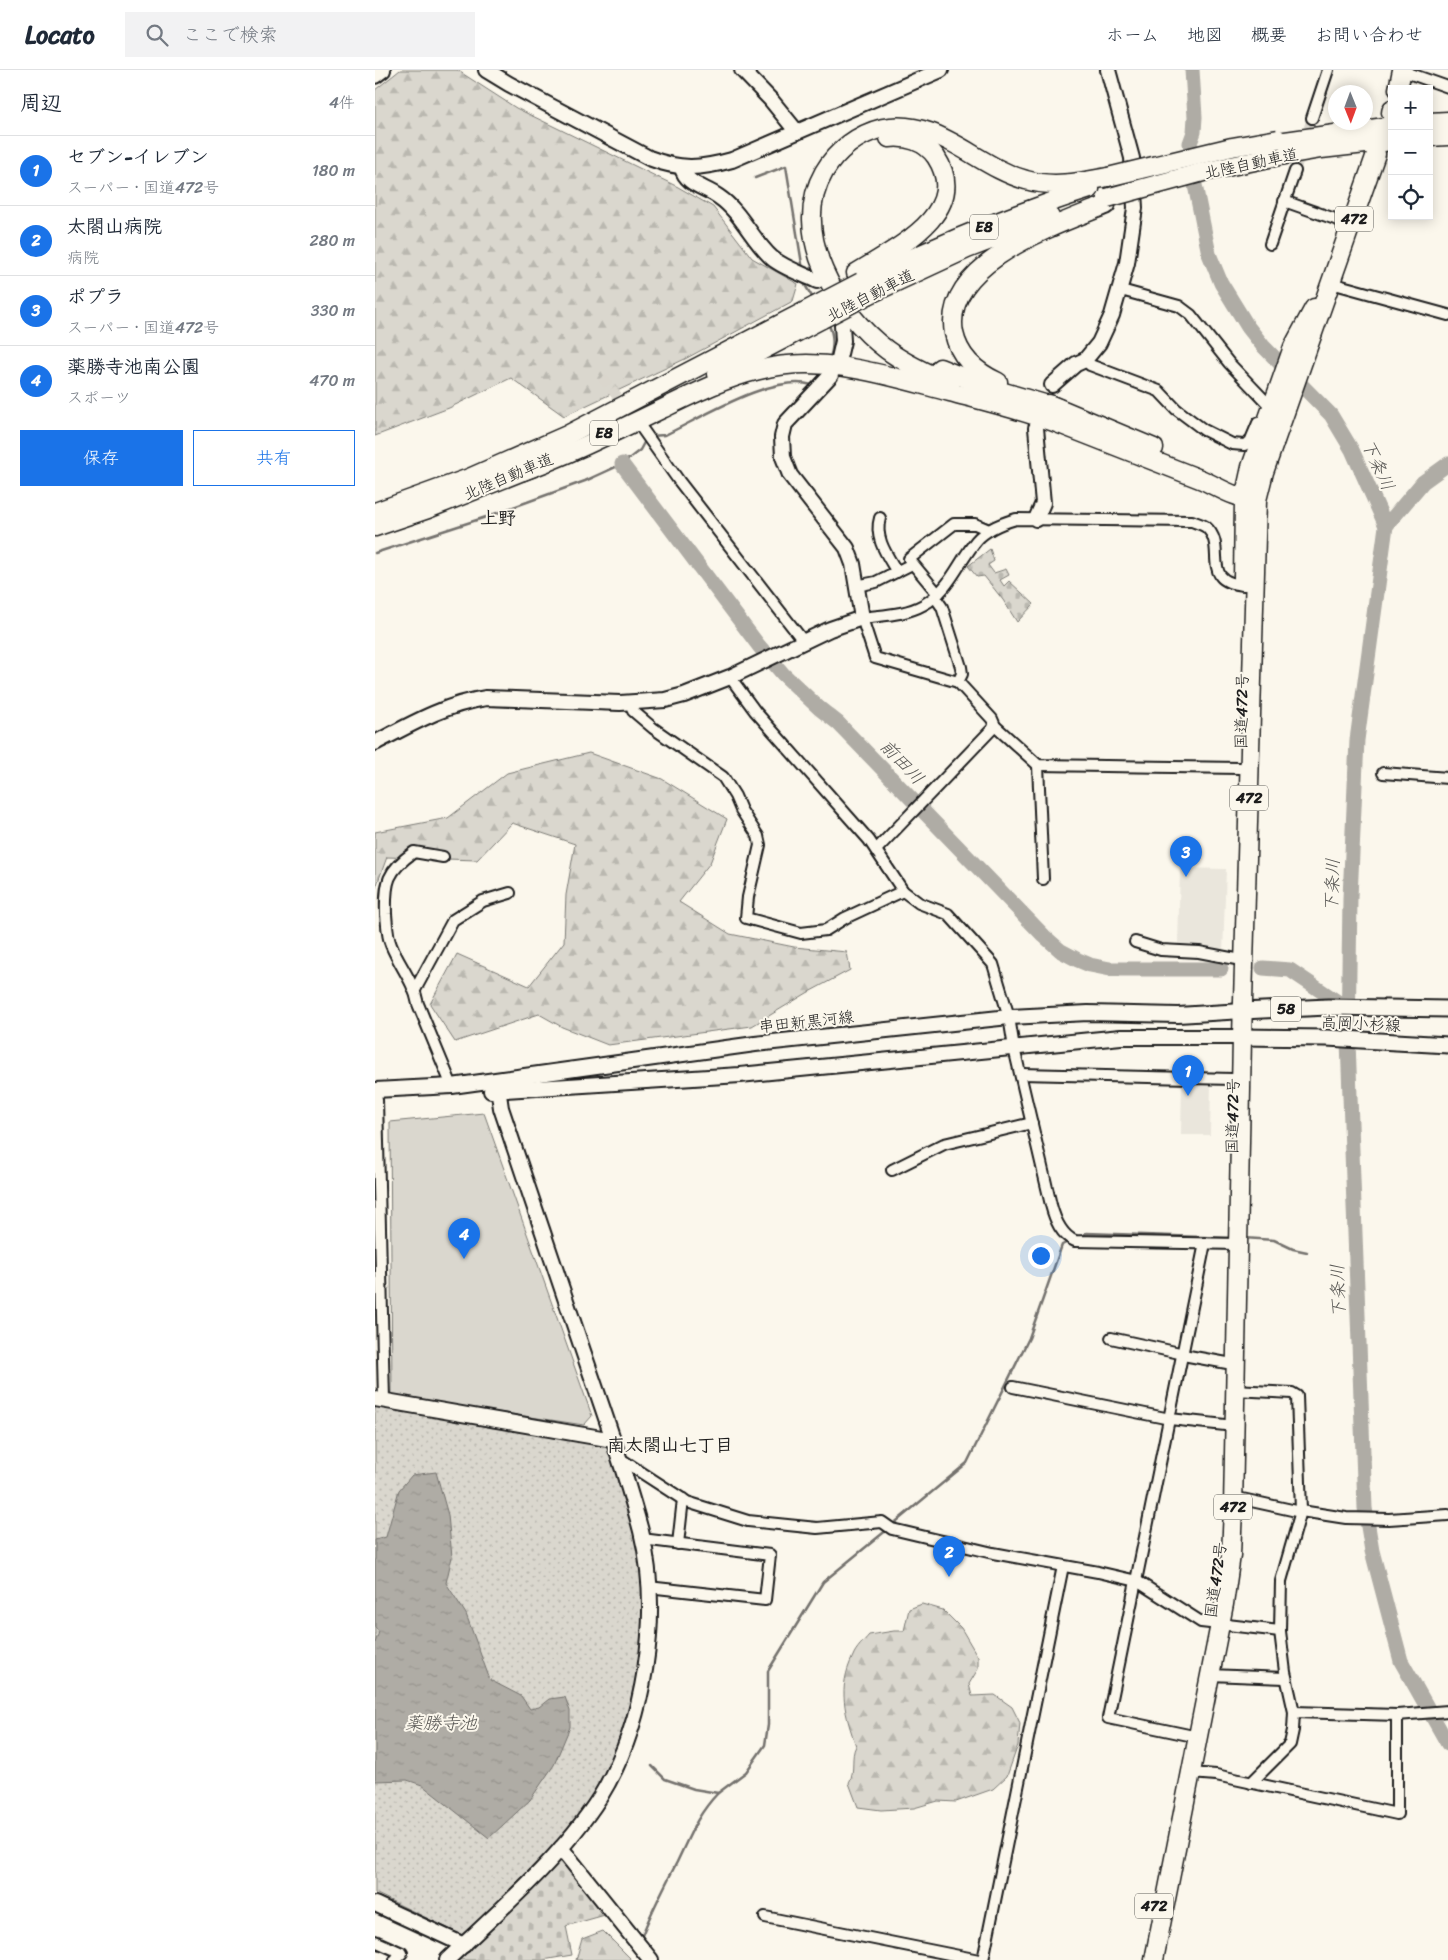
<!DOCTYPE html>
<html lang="ja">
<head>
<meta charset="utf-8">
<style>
	:root { --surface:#fff; --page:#f2f2f3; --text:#1f2937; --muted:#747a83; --line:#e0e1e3; --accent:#1a73e8 }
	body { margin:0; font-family:Sriracha,"Klee One",sans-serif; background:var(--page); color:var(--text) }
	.controls { position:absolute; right:15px; top:15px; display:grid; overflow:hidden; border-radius:0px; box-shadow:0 2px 12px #0003 }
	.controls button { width:45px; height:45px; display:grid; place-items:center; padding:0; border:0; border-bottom:1px solid var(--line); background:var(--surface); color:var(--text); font:25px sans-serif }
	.compass { position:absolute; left:953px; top:15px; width:45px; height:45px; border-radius:50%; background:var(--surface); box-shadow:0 2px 12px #0003; rotate:179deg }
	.you { position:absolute; left:665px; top:1185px; width:18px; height:18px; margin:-12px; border:4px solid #fff; border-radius:50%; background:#1a73e8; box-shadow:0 0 0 8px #1a73e833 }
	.badge { display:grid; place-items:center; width:32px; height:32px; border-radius:50%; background:var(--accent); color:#fff; font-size:16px; font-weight:700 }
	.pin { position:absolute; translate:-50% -41px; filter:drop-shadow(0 1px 2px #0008) }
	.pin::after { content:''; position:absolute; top:26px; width:18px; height:15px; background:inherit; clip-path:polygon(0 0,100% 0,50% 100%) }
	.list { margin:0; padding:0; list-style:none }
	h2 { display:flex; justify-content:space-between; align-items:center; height:65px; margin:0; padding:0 20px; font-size:21px }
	h2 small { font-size:16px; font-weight:400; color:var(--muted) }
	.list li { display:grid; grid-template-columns:32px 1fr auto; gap:15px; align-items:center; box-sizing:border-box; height:70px; padding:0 20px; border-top:1px solid var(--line) }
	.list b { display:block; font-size:19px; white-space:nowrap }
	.list p { margin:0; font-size:16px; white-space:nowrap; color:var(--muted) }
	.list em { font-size:16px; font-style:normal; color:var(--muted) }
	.actions { display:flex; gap:10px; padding:15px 20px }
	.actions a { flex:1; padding:11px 0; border:1px solid var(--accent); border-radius:0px; text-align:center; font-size:18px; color:var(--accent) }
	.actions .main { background:var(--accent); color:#fff }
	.icon { flex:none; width:28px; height:28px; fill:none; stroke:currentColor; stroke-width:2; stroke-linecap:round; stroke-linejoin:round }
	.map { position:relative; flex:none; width:1073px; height:1890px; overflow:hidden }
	header { display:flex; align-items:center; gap:30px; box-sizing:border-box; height:70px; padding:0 25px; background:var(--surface); border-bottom:1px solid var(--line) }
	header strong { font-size:24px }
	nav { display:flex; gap:28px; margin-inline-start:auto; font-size:18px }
	.search { width:350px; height:45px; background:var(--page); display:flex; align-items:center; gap:12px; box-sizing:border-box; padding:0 18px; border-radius:0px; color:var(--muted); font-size:19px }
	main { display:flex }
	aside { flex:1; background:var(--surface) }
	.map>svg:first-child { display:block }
</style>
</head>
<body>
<header>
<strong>Locato</strong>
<div class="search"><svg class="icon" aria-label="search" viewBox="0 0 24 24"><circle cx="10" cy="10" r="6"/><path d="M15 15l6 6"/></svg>ここで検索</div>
<nav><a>ホーム</a><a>地図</a><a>概要</a><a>お問い合わせ</a></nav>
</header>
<main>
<aside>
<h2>周辺<small>4件</small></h2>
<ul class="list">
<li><span class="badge">1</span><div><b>セブン-イレブン</b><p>スーパー · 国道472号</p></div><em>180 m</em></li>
<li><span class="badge">2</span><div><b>太閤山病院</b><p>病院</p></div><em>280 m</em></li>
<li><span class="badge">3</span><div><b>ポプラ</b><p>スーパー · 国道472号</p></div><em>330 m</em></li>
<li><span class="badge">4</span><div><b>薬勝寺池南公園</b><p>スポーツ</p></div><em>470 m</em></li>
</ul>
<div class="actions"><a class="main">保存</a><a>共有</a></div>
</aside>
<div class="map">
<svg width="1073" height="1890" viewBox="0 0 1073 1890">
	<defs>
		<pattern id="green-dots" width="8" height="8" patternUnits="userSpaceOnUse" patternTransform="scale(1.25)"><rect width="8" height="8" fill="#dad7ce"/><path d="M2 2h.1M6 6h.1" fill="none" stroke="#bab8b0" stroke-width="1.8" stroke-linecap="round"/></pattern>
		<pattern id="forest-firs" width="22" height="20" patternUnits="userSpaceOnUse" patternTransform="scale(1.25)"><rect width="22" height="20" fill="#dad7ce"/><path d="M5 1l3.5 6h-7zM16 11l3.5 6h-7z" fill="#bab8b0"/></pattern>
		<pattern id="cemetery-stones" width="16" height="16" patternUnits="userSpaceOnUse" patternTransform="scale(1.25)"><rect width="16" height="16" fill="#dad7ce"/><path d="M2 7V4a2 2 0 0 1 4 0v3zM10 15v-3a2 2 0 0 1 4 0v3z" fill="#bab8b0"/></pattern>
		<pattern id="water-ripples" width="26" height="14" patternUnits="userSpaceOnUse" patternTransform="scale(1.25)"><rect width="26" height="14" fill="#afaca5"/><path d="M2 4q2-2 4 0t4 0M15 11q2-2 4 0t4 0" fill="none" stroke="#96938d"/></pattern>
	</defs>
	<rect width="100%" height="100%" fill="#fbf7ec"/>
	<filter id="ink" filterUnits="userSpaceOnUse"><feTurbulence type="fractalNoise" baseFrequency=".02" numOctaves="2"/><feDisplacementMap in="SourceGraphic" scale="10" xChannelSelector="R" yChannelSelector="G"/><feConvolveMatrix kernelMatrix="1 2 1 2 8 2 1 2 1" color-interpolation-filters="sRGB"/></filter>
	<g filter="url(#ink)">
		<g fill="#eae6dc">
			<polygon points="805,798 851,799 848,883 803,876"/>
			<polygon points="807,1011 836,1012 835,1065 806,1065"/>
		</g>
		<polygon fill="url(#green-dots)" stroke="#7b7a75" points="0,1329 237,1370 265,1460 273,1537 254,1656 224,1721 186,1773 89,1866 0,1823"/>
		<g fill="url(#forest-firs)" stroke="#7b7a75">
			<polygon points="25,0 82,0 141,38 303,117 338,137 377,188 423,214 418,231 310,289 189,346 136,308 74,338 0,366 0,20"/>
			<polygon points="214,683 287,709 352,749 335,793 304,832 355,864 419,877 472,882 475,900 432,923 377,956 233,975 187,957 164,944 80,972 55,934 82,884 154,916 189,872 191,825 200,774 137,753 102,790 12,787 0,820 0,762 73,748 132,703"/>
			<path d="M547,1534L568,1540L586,1558L603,1587V1599L594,1614L597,1626L620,1625L637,1637L645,1653L643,1675L632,1706L618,1719L581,1732L563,1731L539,1738L506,1740L483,1737L474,1713C481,1699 475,1687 481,1676C470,1644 462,1619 478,1586C481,1578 489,1571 494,1565L519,1561H529L534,1539Z"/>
			<polygon points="228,1861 255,1888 254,1890 201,1890 207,1869"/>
		</g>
		<g fill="url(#cemetery-stones)" stroke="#7b7a75">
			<polygon points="615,479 619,491 613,495 619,503 631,499 634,505 625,510 629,516 634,511 659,534 642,552 628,530 609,506 602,507 593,496"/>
			<polygon points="186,1789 230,1845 191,1856 197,1885 168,1890 84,1890"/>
		</g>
		<polygon fill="#dad7ce" stroke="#7b7a75" points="109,1043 217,1346 209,1355 17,1326 15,1052"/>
		<polygon fill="url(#water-ripples)" stroke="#74726e" points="61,1402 73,1445 77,1487 71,1513 91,1544 115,1610 146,1626 155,1639 164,1637 174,1629 190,1627 195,1641 195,1657 179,1695 155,1730 114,1768 47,1715 32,1710 0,1711 0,1573 4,1562 0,1557 0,1470 11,1467 24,1420 37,1405"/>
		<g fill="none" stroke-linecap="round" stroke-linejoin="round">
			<g stroke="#74726e" stroke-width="2.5">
				<polyline points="380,108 411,96 428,200"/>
				<polyline points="429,210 430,215 439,230"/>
				<path d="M453,254C459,263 459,279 454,289"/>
				<path d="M275,366L290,365C326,348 397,303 437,315L448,301"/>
				<polyline points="0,483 111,447 210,411 247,394 265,380 271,369"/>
				<polyline points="705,1167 711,1163 856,1168"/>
				<polyline points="869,1168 899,1170 918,1179 932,1182"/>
				<polyline points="517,1455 592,1393 654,1268 687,1175 695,1171"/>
				<polyline points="343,1723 371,1702 390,1675 393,1655 393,1601 448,1512 513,1459"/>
				<path d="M266,1868C276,1842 289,1817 302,1792C315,1765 322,1745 343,1723L319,1719L290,1709L277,1696"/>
			</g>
			<g stroke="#afaca5" stroke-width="15">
				<polyline points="817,0 820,47 819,62 815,73 820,115 834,184 846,213 873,257 888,276 956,345 977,380 1011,456 982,670 975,828 973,971 990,1438 997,1481 1026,1591 1073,1674"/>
				<polyline points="247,394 384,576 408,604 444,638 463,653 669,866 686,881 703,890 715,895 735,899 846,899"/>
				<polyline points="1011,456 1048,412 1073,394"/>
				<polyline points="888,898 915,900 973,939"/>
			</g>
			<g stroke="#dad6cd" stroke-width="10" stroke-dasharray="10 5" stroke-linecap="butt">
				<polyline points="920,101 937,48"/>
				<polyline points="227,307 263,353"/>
			</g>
			<defs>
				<g id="street">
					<polyline points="1031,0 1036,4 1073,17"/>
					<polyline points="937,48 953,0"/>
					<polyline points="909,131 977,155"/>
					<polyline points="895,174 920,101"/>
					<polyline points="956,213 1073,245"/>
					<polyline points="746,220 804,236 816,245 854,293 896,337"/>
					<polyline points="710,290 715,295 784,321 801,339 829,360 857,374 869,375 875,372 883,353 884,353"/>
					<polyline points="263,353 304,411 429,572"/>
					<path d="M505,448C499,468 512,485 522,502"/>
					<polyline points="481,516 501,512 537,494"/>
					<polyline points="563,524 534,489 579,454 600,454 614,460"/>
					<polyline points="560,527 567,537 586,597 587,604 583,612 617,649 620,656 663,695 865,698"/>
					<path d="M355,607L380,641L494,770L528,821L544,833L573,844L618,894L634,947L639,978L676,1135C680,1150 686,1165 700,1171L863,1174"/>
					<path d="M583,612L500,588L487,548C507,545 530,545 548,535C574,521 583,493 601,471C611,459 627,453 641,449L817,451C821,453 827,454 831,457C854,477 822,514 872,515"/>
					<polyline points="256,633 258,641 278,658 348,707 360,726 366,740 383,766 385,775 373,827 371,848 426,863 451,860 470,848 528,821"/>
					<polyline points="663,695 668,809"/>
					<polyline points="1008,703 1073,708"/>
					<polyline points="501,780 620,656"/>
					<path d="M68,787L39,782C12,801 10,812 11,844C12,854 12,866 16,875C24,895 39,912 43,934L77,1016"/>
					<polyline points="760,872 786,880 824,882 861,889"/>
					<polyline points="40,920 78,850 108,831 135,823"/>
					<polyline points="646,1004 858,1009"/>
					<polyline points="2,1029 9,1330"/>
					<polyline points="517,1100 569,1074 657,1053"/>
					<polyline points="736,1268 809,1284"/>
					<polyline points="808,1285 852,1293"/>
					<polyline points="638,1317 795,1349 850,1355"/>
					<polyline points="859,1320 917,1323 922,1326 926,1441 906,1511 905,1561 910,1602 919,1642 918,1660 915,1674 876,1713"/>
					<polyline points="244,1388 312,1432 373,1451 442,1458 507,1452 517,1459 618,1483 723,1502 762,1511 826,1552 905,1561"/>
					<polyline points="858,1427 926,1442"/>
					<polyline points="926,1441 971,1448 1014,1449 1073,1445"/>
					<polyline points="267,1469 395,1485 390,1530 273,1517"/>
					<polyline points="303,1474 308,1429"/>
					<polyline points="835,1605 911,1608"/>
					<polyline points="919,1642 1022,1645 1073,1641"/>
					<polyline points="823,1667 733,1648 830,1173"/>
					<polyline points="816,1703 841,1705 1022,1744 1022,1645"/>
					<polyline points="390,1847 604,1890"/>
					<polyline points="0,1871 27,1883 20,1890"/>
					<polyline points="608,1890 688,1496"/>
				</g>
				<g id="secondary">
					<path d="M111,0L134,14L274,88C305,100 325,99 357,90L566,0"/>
					<polyline points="367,0 396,30 422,62"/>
					<polyline points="0,6 8,0"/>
					<path d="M307,98C311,115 331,117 344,127C366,142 377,170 397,188C409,198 428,204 442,211"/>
					<polyline points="464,288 468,271 467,255"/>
					<polyline points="677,315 701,294 710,290 724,273 737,245 752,193 760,138 757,88 733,0"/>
					<polyline points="661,449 668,433 661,358"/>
					<path d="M0,673C36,654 71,634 111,628L245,633L290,630L309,625L355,607L455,559L487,548L478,494L472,478L415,405L408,387L407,367L410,354L456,305"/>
					<polyline points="0,1020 77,1016 380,974 634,947 713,943 803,945 868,941"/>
					<polyline points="116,1021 365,1005 746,967 867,967"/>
					<polyline points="0,1329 238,1370"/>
					<polyline points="186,1778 276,1890"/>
					<polyline points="0,1834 89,1875"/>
					<path d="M72,1890C124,1841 186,1788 225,1727C270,1654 287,1545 266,1461C250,1400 228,1340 208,1281C181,1200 153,1119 126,1038L122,1011"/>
				</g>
				<g id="primary">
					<polyline points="868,941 953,937 1073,939"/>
					<polyline points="867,967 952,968 1073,975"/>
				</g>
				<g id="highway">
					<polyline points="1023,19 1027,0"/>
					<polyline points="1016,42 1017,39"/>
					<polyline points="1054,52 1073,51"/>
					<polyline points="1054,67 1073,66"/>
					<polyline points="903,72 1017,56"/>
					<polyline points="899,87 946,79 1017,71"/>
					<path d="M481,203C519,179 597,143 561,87C550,71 531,66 514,68"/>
					<path d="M486,212C560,176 636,144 715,119"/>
					<polyline points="493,225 592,179 675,147"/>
					<polyline points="565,298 615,318 683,338"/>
					<polyline points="342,304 447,249"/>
					<path d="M623,312C601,302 584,287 579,263C566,193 682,155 731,135"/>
					<path d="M575,313C553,304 531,294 512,280C462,243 414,163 449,102C462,80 483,64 508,58C563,47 602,97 651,110C678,118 706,112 733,107"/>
					<polyline points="674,334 779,378"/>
					<path d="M148,401C196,384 241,361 287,339C318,324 350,308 384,300C447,283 514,306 575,322C613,332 651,341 687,355C733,373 779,391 825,409C842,416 860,429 879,429"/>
					<polyline points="0,442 94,408 192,365 440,236"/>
					<polyline points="0,457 53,439 158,397"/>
					<polyline points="868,511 869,429 876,397 918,277 939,238"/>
					<polyline points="779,1890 849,1534 856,1485 858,1438 867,967 882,430 889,402 1001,84"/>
				</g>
			</defs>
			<use href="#street" stroke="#1c1c1c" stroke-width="14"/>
			<use href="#secondary" stroke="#1c1c1c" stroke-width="18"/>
			<use href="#primary" stroke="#1c1c1c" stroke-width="19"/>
			<use href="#highway" stroke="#1c1c1c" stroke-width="21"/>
			<use href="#street" stroke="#fbf7ec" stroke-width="10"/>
			<use href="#secondary" stroke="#fbf7ec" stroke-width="14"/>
			<use href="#primary" stroke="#fbf7ec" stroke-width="15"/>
			<use href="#highway" stroke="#fbf7ec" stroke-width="18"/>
			<defs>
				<g id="highway-bridge">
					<polyline points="733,107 857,77 903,69"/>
					<polyline points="732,128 828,102 899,87"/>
					<polyline points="440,236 486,212"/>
					<polyline points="447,249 493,225"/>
				</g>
			</defs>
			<use href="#highway-bridge" stroke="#1c1c1c" stroke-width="21" stroke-linecap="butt"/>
			<use href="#highway-bridge" stroke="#fbf7ec" stroke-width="18"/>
		</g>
	</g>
	<g text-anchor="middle" stroke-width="4" stroke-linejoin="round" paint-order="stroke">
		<g fill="#fbf7ec" stroke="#5f5e5a" stroke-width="1">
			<rect x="960" y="136.5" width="38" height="25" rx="4"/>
			<rect x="595" y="144.5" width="28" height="25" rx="4"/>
			<rect x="215" y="350.5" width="28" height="25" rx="4"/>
			<rect x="855" y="715.5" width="38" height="25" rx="4"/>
			<rect x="896" y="926.5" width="30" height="25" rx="4"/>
			<rect x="839" y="1424.5" width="38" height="25" rx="4"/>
			<rect x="760" y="1823.5" width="38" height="25" rx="4"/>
		</g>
		<g font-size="15" font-weight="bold" fill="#1c1c1c">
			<text x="979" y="154">472</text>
			<text x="609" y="162">E8</text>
			<text x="229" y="368">E8</text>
			<text x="874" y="733">472</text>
			<text x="911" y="944">58</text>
			<text x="858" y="1442">472</text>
			<text x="779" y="1841">472</text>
		</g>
		<g font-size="16" fill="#1c1c1c" stroke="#fbf7ec">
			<text transform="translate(876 93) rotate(-12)" y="6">北陸自動車道</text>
			<text transform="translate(495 225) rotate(-27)" y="6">北陸自動車道</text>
			<text transform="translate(133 406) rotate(-23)" y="6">北陸自動車道</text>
			<text transform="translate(866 641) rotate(-89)" y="6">国道472号</text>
			<text transform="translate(431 951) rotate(-6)" y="6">串田新黒河線</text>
			<text transform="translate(986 953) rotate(3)" y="6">高岡小杉線</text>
			<text transform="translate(857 1046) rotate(-89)" y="6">国道472号</text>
			<text transform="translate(840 1510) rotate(-82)" y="6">国道472号</text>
		</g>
		<g font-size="18" font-style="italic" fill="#575653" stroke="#fbf7ec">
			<text transform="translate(1003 395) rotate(65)" y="6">下条川</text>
			<text transform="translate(527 692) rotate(46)" y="6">前田川</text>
			<text transform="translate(957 815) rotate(-88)" y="6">下条川</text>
			<text transform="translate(963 1221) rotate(-92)" y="6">下条川</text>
			<text x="66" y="1659">薬勝寺池</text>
		</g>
		<g font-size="18" font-weight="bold" fill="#1c1c1c" stroke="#fbf7ec">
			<text x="123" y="454">上野</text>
			<text x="295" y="1381">南太閤山七丁目</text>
		</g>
	</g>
</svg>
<div class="controls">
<button>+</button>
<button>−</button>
<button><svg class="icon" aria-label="locate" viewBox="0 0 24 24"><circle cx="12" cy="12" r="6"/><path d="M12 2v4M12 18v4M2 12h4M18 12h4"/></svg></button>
</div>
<svg class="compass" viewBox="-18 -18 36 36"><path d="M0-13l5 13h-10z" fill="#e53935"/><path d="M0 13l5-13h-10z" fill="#747a83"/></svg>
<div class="you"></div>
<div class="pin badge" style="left:813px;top:1026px">1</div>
<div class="pin badge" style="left:574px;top:1507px">2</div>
<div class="pin badge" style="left:811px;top:807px">3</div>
<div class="pin badge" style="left:89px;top:1189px">4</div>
</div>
</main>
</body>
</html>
